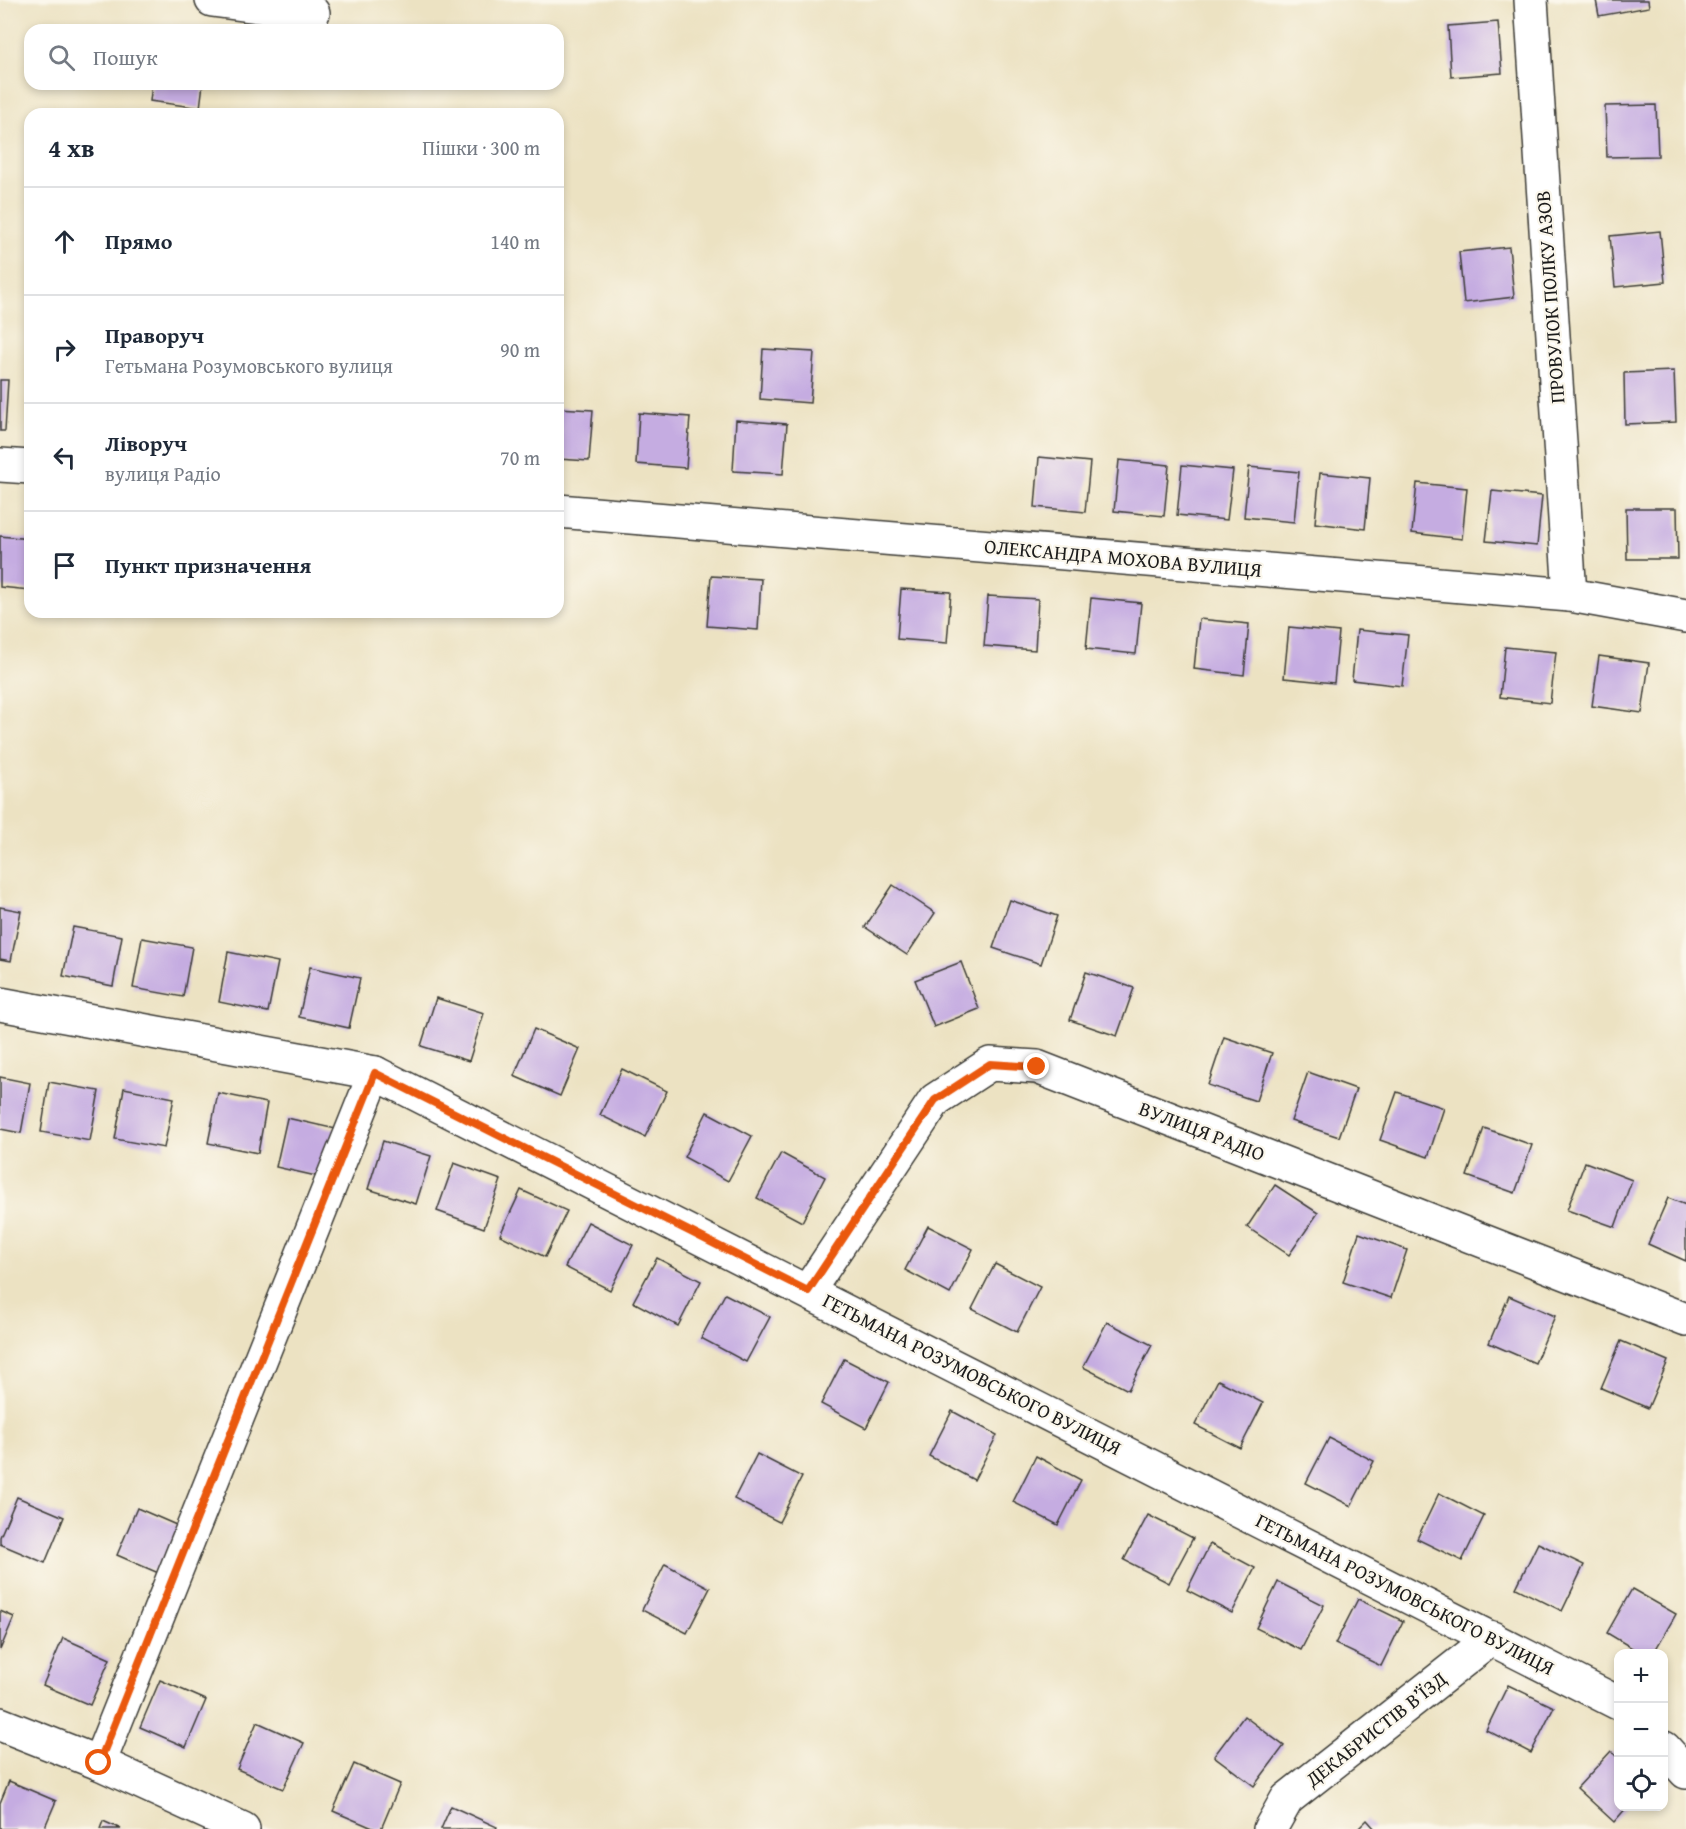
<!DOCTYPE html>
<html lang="uk">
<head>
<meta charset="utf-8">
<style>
	:root { --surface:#fff; --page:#f6f6f7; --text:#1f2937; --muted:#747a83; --line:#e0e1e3 }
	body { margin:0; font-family:"Gentium Book Plus",serif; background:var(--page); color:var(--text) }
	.controls { position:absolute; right:18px; bottom:18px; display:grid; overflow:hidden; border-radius:12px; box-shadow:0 3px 9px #0003 }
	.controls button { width:54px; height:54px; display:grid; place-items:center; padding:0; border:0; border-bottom:2px solid var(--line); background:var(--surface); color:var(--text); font:30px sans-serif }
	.stop { position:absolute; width:18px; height:18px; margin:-14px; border:4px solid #ea580c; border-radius:50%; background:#fff }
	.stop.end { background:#ea580c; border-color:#fff; box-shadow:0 2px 6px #0008 }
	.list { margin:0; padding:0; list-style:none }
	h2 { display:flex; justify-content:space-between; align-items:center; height:78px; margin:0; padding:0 24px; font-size:26px }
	h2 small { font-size:20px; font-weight:400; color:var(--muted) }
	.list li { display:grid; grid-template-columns:39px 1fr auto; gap:18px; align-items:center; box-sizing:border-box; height:108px; padding:0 24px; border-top:2px solid var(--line) }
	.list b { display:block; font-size:22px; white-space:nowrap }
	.list p { margin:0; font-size:20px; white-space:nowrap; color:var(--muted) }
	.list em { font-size:20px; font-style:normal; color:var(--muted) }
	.icon { flex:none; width:33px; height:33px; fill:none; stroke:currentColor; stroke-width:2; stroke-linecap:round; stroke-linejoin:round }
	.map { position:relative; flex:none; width:1686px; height:1829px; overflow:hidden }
	.search { position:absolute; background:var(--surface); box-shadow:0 3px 9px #0003; left:24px; top:24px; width:540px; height:66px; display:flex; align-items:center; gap:15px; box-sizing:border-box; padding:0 21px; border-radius:18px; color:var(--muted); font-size:22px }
	.panel { position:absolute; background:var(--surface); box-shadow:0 3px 9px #0003; left:24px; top:108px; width:540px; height:510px; border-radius:18px }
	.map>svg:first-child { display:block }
</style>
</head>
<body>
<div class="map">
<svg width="1686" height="1829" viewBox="0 0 1686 1829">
	<rect width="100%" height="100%" fill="#fbf7ec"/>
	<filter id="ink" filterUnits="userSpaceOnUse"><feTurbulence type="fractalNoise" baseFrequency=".0167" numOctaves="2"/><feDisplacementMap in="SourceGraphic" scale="12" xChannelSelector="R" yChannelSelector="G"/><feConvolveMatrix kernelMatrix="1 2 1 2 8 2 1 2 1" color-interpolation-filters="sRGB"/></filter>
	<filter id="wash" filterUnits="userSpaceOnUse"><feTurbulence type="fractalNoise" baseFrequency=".008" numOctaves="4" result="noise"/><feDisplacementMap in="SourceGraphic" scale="24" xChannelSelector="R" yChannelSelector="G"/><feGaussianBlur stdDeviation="1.35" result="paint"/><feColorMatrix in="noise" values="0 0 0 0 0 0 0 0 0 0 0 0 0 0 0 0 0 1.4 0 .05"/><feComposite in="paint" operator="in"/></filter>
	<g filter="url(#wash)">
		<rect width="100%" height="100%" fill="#ece2c2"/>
		<g id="blocks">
			<g fill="#c5ace1">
				<polygon points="1596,0 1648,0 1649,7 1599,16"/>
				<polygon points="1498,22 1502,73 1451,77 1448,26"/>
				<polygon points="152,84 203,84 200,108 150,101"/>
				<polygon points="1656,105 1658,156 1607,157 1605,106"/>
				<polygon points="1660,231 1665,282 1615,287 1610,236"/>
				<polygon points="1509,247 1514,297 1464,303 1459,252"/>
				<polygon points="763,349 814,352 810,403 760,399"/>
				<polygon points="1674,371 1676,422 1625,424 1624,373"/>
				<polygon points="0,380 8,380 5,431 0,431"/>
				<polygon points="558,408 593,410 589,461 558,459"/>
				<polygon points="639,413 690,417 686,468 636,464"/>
				<polygon points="736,420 787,424 783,474 733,471"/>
				<polygon points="1039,457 1090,462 1085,512 1035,507"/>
				<polygon points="1119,460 1169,465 1164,516 1114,511"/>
				<polygon points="1182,465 1233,470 1227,520 1177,515"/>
				<polygon points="1249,467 1299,472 1294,522 1244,517"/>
				<polygon points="1320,473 1370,478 1365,529 1315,523"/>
				<polygon points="1417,483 1467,488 1462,539 1412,533"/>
				<polygon points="1492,491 1542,496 1537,546 1486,541"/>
				<polygon points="1626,508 1677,508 1678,559 1627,559"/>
				<polygon points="0,536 30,539 30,590 0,587"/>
				<polygon points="711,576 761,579 758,630 707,626"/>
				<polygon points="901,589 951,592 947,643 897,639"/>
				<polygon points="988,596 1038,599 1035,650 984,646"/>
				<polygon points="1091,598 1141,603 1136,654 1086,649"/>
				<polygon points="1199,619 1249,624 1244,675 1194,669"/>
				<polygon points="1289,627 1339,632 1334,683 1284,678"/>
				<polygon points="1357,630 1408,635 1402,686 1352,680"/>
				<polygon points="1505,647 1556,652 1550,703 1500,697"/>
				<polygon points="1599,656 1649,663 1642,713 1592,706"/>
				<polygon points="893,885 935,913 907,955 865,927"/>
				<polygon points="1010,900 1057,916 1041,964 993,948"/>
				<polygon points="0,907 21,911 11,961 0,959"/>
				<polygon points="73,927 122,936 113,986 63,976"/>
				<polygon points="142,938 192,947 183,997 133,988"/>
				<polygon points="228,952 278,962 268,1012 219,1002"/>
				<polygon points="961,962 979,1009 934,1027 915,980"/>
				<polygon points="310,967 360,978 349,1028 299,1017"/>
				<polygon points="1086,972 1134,988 1117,1036 1070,1020"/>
				<polygon points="436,998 484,1013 469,1061 421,1046"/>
				<polygon points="534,1029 580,1049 560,1096 514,1076"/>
				<polygon points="1224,1037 1272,1053 1256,1101 1208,1085"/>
				<polygon points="622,1069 667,1091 645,1137 600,1115"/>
				<polygon points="1308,1072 1356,1089 1339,1137 1291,1121"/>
				<polygon points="0,1077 30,1083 21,1133 0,1129"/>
				<polygon points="49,1082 99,1091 90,1141 41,1132"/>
				<polygon points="124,1088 174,1098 164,1148 115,1139"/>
				<polygon points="1397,1092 1444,1108 1428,1157 1380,1140"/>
				<polygon points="218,1093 267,1103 258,1153 208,1143"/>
				<polygon points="707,1112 752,1136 728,1181 684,1157"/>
				<polygon points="287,1118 336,1129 325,1178 276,1167"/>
				<polygon points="1484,1128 1532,1145 1515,1193 1467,1176"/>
				<polygon points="383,1141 431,1156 416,1204 368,1189"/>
				<polygon points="781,1153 825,1177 802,1222 757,1198"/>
				<polygon points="1585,1162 1632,1180 1615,1227 1567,1210"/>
				<polygon points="454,1163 501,1180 484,1228 437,1211"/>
				<polygon points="1275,1185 1318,1213 1289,1255 1247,1227"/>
				<polygon points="521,1190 567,1211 545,1257 500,1235"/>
				<polygon points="1668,1198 1686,1205 1686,1261 1648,1244"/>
				<polygon points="588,1222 633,1245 610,1290 565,1267"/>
				<polygon points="928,1226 973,1249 950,1294 905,1270"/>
				<polygon points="1359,1233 1407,1250 1391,1298 1343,1282"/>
				<polygon points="657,1258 701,1281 678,1326 633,1302"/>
				<polygon points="995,1264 1040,1287 1017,1332 972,1309"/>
				<polygon points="725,1294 770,1317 746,1362 701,1338"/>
				<polygon points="1509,1296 1555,1316 1535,1363 1489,1343"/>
				<polygon points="1107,1322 1152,1345 1128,1390 1083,1367"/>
				<polygon points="1621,1341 1668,1361 1648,1408 1601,1388"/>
				<polygon points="844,1359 889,1382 866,1428 821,1404"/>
				<polygon points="1218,1380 1263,1403 1240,1448 1195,1425"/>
				<polygon points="952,1411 997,1435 974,1480 929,1456"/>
				<polygon points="1329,1438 1374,1461 1351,1506 1306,1483"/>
				<polygon points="757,1454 802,1477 779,1522 734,1499"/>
				<polygon points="1036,1456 1081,1480 1058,1525 1013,1502"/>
				<polygon points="1439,1493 1484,1516 1462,1561 1417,1539"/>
				<polygon points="17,1497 64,1517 45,1563 0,1544 0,1537"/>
				<polygon points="137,1508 183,1528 163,1575 117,1555"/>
				<polygon points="1148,1515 1193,1538 1169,1583 1124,1560"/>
				<polygon points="1538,1543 1584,1565 1562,1611 1516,1588"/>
				<polygon points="1210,1544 1255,1568 1232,1613 1187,1590"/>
				<polygon points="665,1564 710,1588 687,1633 642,1610"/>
				<polygon points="1278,1582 1324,1605 1301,1650 1256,1628"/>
				<polygon points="1632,1589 1676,1614 1653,1654 1642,1654 1607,1633"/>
				<polygon points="1358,1599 1403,1621 1381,1666 1335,1644"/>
				<polygon points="0,1611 14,1617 0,1650"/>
				<polygon points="63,1638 110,1659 90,1705 43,1685"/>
				<polygon points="160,1680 206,1700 186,1747 140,1727"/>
				<polygon points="1508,1685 1554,1707 1531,1753 1486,1730"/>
				<polygon points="1244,1716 1284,1746 1254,1786 1214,1756"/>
				<polygon points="257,1722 304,1743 283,1789 237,1769"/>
				<polygon points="1611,1751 1618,1758 1618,1806 1628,1806 1614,1822 1577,1788"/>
				<polygon points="354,1764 400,1784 381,1829 375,1829 333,1811"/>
				<polygon points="9,1781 56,1801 44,1829 0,1829 0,1803"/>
				<polygon points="451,1806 497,1827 496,1829 441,1829"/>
				<polygon points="1367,1820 1375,1829 1358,1829"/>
				<polygon points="103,1821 121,1829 100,1829"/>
			</g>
		</g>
	</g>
	<g filter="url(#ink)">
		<use href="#blocks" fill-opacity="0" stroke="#3b3a35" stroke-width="1.5"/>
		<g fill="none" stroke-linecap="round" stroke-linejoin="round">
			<defs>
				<g id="street">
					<polyline points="212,0 313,13"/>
					<polyline points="1531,0 1570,595"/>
					<polyline points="0,465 30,467"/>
					<polyline points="558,511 1570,595 1686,616"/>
					<polyline points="0,1004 375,1073 1618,1703"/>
					<polyline points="808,1291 935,1100 990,1064 1037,1067 1686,1320"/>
					<polyline points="0,1724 99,1763 243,1829"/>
					<polyline points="1664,1748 1686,1772"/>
					<polyline points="99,1763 375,1073"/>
					<polyline points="1270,1829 1287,1799 1492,1638"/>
				</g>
			</defs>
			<use href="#street" stroke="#3b3a35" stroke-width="36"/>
			<use href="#street" stroke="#fff" stroke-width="33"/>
		</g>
	</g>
	<g fill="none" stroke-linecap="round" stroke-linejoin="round" filter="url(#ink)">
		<polyline stroke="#ea580c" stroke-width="8" points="99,1763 375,1073 808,1291 935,1100 990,1064 1037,1067"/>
	</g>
	<g text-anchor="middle" stroke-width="4.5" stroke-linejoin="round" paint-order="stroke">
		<g font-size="20" fill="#1c1c1c" stroke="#fbf7ec">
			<text transform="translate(1550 297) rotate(-94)" y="7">ПРОВУЛОК ПОЛКУ АЗОВ</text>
			<text transform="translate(1123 558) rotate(5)" y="7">ОЛЕКСАНДРА МОХОВА ВУЛИЦЯ</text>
			<text transform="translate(1202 1131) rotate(21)" y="7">ВУЛИЦЯ РАДІО</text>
			<text transform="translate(972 1374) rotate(27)" y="7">ГЕТЬМАНА РОЗУМОВСЬКОГО ВУЛИЦЯ</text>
			<text transform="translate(1405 1594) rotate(27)" y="7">ГЕТЬМАНА РОЗУМОВСЬКОГО ВУЛИЦЯ</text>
			<text transform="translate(1376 1729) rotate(-38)" y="7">ДЕКАБРИСТІВ В’ЇЗД</text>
		</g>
	</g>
</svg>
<div class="controls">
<button>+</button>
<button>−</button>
<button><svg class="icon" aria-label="locate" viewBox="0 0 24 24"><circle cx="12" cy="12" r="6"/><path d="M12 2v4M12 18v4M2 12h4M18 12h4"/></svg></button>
</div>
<div class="stop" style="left:99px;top:1763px"></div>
<div class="stop end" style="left:1037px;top:1067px"></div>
<div class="search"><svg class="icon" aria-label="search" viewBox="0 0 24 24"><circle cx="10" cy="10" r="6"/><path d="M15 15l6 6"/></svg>Пошук</div>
<section class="panel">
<h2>4 хв<small>Пішки · 300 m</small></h2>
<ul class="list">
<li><svg class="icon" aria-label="ahead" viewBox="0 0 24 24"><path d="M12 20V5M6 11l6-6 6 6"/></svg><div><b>Прямо</b></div><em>140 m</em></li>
<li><svg class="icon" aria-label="right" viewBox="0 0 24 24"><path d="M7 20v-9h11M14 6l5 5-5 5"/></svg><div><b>Праворуч</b><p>Гетьмана Розумовського вулиця</p></div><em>90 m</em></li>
<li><svg class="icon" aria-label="left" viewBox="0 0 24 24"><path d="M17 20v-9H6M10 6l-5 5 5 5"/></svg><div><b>Ліворуч</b><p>вулиця Радіо</p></div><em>70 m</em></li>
<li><svg class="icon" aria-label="arrive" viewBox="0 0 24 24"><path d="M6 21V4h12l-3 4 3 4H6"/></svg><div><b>Пункт призначення</b></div></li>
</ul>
</section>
</div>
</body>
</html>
